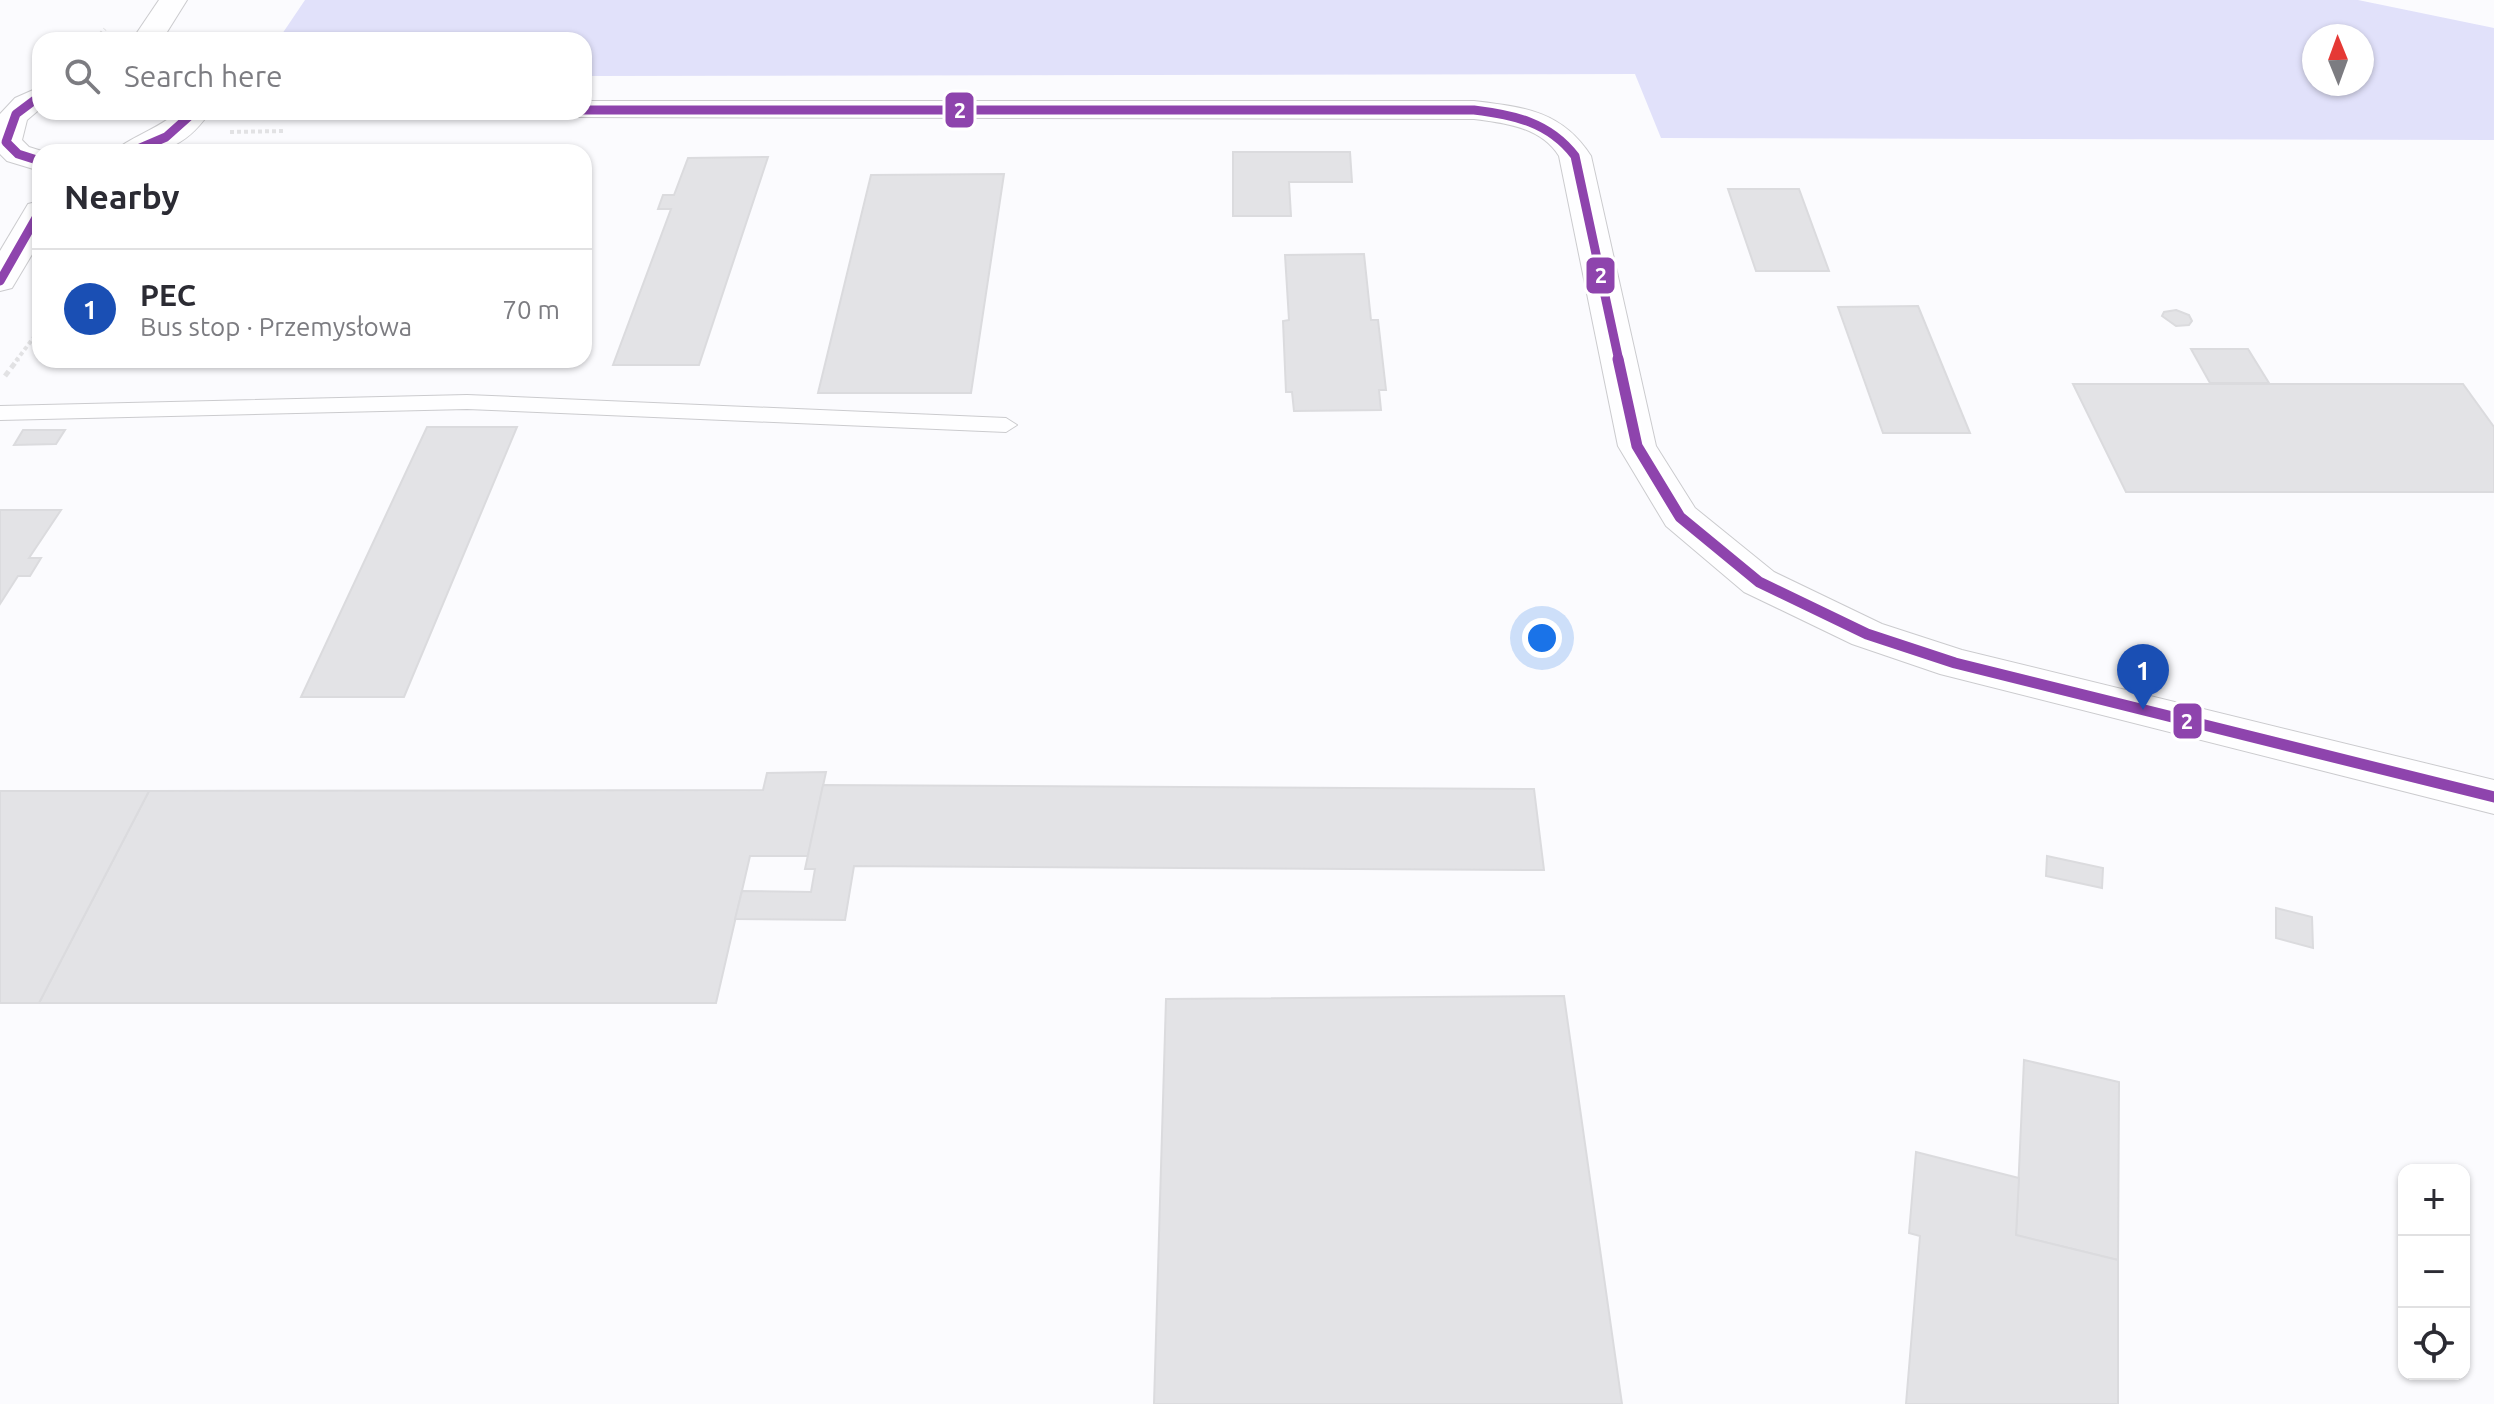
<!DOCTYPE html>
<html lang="en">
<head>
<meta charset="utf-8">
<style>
	:root { --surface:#fff; --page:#f2f2f3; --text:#2b2b33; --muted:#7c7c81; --line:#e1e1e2; --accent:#ea580c }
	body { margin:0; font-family:Ubuntu,sans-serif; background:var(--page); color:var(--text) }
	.controls { position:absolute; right:24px; bottom:24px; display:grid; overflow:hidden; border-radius:16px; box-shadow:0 2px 6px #0004 }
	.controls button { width:72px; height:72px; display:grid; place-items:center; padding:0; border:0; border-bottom:2px solid var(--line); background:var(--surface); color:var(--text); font:40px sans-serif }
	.compass { position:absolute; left:2302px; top:24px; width:72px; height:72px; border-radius:50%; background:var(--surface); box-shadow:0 2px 6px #0004; rotate:359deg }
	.you { position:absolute; left:1542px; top:638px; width:28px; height:28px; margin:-20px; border:6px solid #fff; border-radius:50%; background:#1a73e8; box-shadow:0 0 0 12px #1a73e833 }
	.badge { display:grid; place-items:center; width:52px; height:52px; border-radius:50%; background:var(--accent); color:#fff; font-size:26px; font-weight:700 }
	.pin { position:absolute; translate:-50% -66px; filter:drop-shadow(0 2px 4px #0008) }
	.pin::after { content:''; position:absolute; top:42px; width:28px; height:24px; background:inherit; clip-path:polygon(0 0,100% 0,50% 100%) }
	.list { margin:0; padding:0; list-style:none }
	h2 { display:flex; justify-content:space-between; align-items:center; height:104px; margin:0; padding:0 32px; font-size:34px }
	h2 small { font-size:26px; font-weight:400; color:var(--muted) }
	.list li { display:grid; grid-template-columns:52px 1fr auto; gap:24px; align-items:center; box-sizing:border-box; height:120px; padding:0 32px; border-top:2px solid var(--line) }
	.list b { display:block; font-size:30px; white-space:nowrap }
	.list p { margin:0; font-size:26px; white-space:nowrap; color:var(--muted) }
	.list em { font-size:26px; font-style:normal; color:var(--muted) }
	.icon { flex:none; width:44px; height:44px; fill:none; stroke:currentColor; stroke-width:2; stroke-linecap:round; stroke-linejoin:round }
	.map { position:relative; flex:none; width:2494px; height:1404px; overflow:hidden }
	.search { position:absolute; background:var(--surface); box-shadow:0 2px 6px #0004; left:32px; top:32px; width:560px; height:88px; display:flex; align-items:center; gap:20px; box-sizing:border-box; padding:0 28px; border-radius:24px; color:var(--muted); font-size:30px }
	.panel { position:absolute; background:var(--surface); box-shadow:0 2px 6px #0004; left:32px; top:144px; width:560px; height:224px; border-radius:24px }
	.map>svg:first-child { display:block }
</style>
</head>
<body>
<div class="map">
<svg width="2494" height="1404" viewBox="0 0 2494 1404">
	<rect width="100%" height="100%" fill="#fbfbfe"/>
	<path fill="#e1e1fa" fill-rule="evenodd" d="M305,0H2358L2494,28V140L1661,138L1635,74L584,76V40H278ZM2314,36H2362V84H2314Z"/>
	<g fill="#e3e3e6" stroke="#dbdbde" stroke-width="2">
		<polygon points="1233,152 1350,152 1352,182 1289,182 1291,216 1233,216"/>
		<polygon points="768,157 699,365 613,365 671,209 658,209 663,195 674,195 688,158"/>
		<polygon points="1004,174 971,393 818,393 871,175"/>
		<polygon points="1728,189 1799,189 1829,271 1756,271"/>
		<polygon points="1364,254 1371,320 1378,320 1386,390 1379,390 1381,410 1294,411 1292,392 1286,392 1283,321 1289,320 1285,255"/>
		<polygon points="1918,306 1970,433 1883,433 1838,307"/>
		<polygon points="2176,310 2189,315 2192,321 2189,325 2176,326 2162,316 2164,312"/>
		<polygon points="2191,349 2248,349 2269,383 2210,383"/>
		<polygon points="2073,384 2463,384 2494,427 2494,492 2126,492"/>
		<polygon points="427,427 517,427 404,697 301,697"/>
		<polygon points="23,430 65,430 56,444 14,445"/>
		<polygon points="0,510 61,510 29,558 41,558 30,576 18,576 0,604"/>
		<polygon points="826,772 808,856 750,856 716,1003 39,1003 149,791 763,790 767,773"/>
		<polygon points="823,785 1534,789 1544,870 854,866 845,920 735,919 742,891 811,892 815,869 805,869"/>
		<polygon points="0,791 149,791 39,1003 0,1003"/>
		<polygon points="2047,856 2103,868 2102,888 2046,876"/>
		<polygon points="2276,908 2312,917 2313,948 2276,938"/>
		<polygon points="1564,996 1622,1404 1154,1404 1166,999"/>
		<polygon points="2024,1060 2119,1082 2118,1260 2016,1235"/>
		<polygon points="1916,1152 2019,1178 2016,1235 2118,1260 2118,1404 1906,1404 1920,1236 1909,1233"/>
	</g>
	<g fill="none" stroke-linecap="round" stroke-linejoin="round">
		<defs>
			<polygon id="service" points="467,395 1006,418 1017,425 1006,432 467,409 0,420 0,406"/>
			<path id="minor" d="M584,101H1474C1524,107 1562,111 1591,156L1656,446L1695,508L1774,572L1882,624L1962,650L2494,780V814L1940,674L1852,644L1744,592L1666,526L1618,446L1559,156C1541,127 1505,123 1474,119L573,117L570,112H584Z"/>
			<g id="tertiary">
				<polygon points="159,0 187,0 162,40 132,40"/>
				<polygon points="40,87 40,109 27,120 22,140 29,147 45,152 40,152 40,171 7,161 0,154 0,114 15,98"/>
				<path d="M177,112H210C181,153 160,152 115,152C123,140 161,128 177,112Z"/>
				<polygon points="40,201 40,241 12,288 0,291 0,251 28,204"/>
			</g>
		</defs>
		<use href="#service" stroke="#cbcbce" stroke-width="2"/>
		<use href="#minor" stroke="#cbcbce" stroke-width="2"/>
		<use href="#tertiary" stroke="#cbcbce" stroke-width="2"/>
		<g stroke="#e2e2e4" stroke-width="4" stroke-dasharray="4 3" stroke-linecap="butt">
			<polyline points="95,40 105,29"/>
			<polyline points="230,132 283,131"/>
			<polyline points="16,361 40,329"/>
		</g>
		<polyline stroke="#e2e2e4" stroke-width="5" stroke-dasharray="6 4" stroke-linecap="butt" points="5,376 18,359"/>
		<use href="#service" fill="#fefeff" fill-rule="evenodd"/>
		<use href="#minor" fill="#fefeff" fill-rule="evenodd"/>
		<use href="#tertiary" fill="#fefeff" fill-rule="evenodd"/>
		<defs>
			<g id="bus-1-far1">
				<polyline points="40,96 16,114 6,142 18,154 40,161"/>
				<path d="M584,110H1474C1514,115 1549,122 1575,156L1619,361"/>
				<polyline points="131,152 166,137 194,112"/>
				<polyline points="0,281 40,211"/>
			</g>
			<polyline id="bus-1" points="1618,359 1637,446 1680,517 1759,582 1867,634 1955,663 2494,797"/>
		</defs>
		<use href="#bus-1-far1" stroke="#fff" stroke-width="13"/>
		<use href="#bus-1" stroke="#fff" stroke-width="17"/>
		<use href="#bus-1-far1" stroke="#8e44ad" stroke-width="9"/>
		<use href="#bus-1" stroke="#8e44ad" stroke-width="11"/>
	</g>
	<g stroke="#fff" stroke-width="3">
		<rect x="944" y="91" width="31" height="38" rx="8" fill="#8e44ad"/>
		<rect x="1585" y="256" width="31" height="39" rx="8" fill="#8e44ad"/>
		<rect x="2172" y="702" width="31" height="38" rx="8" fill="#8e44ad"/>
	</g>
	<g font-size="22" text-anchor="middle" font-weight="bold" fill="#fff">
		<text x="960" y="118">2</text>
		<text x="1601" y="283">2</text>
		<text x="2187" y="729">2</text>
	</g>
</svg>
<div class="controls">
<button>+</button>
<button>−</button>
<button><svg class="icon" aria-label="locate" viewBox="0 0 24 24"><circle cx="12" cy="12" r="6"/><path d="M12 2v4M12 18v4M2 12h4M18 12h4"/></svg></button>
</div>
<svg class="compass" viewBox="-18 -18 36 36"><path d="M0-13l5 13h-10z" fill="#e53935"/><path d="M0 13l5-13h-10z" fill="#7c7c81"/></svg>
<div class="you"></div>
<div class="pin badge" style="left:2143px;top:710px;background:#1a4fb4">1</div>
<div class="search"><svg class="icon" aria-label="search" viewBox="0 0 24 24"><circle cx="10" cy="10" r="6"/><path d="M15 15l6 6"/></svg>Search here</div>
<section class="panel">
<h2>Nearby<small></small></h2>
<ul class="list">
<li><span class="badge" style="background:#1a4fb4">1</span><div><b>PEC</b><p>Bus stop · Przemysłowa</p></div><em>70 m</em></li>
</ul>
</section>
</div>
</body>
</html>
